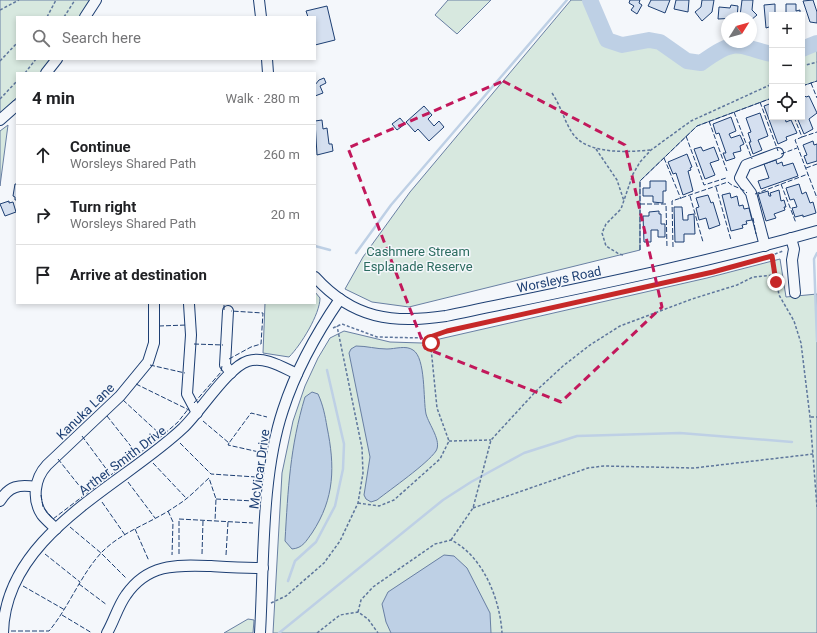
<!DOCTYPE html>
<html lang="en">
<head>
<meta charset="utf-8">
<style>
	:root { --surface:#fff; --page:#f2f2f2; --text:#202124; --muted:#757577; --line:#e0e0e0 }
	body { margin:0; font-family:Roboto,sans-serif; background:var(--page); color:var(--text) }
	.controls { position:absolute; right:12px; top:12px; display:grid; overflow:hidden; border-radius:0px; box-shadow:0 2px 6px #0003 }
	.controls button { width:36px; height:36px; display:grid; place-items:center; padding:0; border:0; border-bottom:1px solid var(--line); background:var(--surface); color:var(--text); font:20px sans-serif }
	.compass { position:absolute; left:721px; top:12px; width:36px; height:36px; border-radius:50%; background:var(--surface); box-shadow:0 2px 6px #0003; rotate:53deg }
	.stop { position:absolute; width:12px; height:12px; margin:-9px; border:3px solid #c62828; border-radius:50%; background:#fff }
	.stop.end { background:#c62828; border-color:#fff; box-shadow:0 1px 4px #0008 }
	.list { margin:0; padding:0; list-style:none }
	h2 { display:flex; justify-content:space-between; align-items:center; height:52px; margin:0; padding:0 16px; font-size:17px }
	h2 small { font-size:13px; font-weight:400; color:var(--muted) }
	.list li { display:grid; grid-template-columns:26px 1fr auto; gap:12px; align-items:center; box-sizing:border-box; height:60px; padding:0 16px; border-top:1px solid var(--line) }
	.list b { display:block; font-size:15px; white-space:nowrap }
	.list p { margin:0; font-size:13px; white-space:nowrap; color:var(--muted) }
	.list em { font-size:13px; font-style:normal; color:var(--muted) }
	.icon { flex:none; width:22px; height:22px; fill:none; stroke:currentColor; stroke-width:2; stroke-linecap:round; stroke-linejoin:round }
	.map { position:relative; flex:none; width:817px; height:633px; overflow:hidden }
	.search { position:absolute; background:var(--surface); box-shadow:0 2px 6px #0003; left:16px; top:16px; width:300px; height:44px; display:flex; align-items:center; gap:10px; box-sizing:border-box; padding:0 14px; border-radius:0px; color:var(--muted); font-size:15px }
	.panel { position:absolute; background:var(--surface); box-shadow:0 2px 6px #0003; left:16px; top:72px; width:300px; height:232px; border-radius:0px }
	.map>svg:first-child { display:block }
</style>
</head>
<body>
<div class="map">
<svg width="817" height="633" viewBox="0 0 817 633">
	<rect width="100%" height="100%" fill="#f4f7fb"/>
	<g fill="#d7e8df" stroke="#687fa3">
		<polygon points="0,0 90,0 80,17 17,17 17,59 52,59 41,73 17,73 17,97 0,114"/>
		<polygon points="448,0 491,0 457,34 435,15"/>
		<path d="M571,0H590L607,40L622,45L649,40L660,42L687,61L701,63C712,56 728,43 741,46C752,48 761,52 772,54V98L697,126L640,181V250L409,307L372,302L345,289L363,257L410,192Z"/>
		<polygon points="817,43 817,81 802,86 802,49"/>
		<polygon points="8,125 0,186 0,131"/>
		<polygon points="780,259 786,297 817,294 817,633 273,633 282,473 293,421 305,386 318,358 330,338 344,331 390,342 422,343 707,278"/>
		<path d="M315,292L320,298C320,314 301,345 289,357L263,353L265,303H315Z"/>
		<polygon points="248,619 254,620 253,633 224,633"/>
	</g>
	<g fill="#bed0e5" stroke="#687fa3">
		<path d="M356,346C367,346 376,349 387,349C395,349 406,345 413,350C426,358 423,400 426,414C429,425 442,441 436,451C427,464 391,489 377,500L371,502L366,499L364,495L370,457L349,353L351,349Z"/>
		<path d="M312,392L318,394C323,405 325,415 327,427C335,466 335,498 312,533C306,541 303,548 292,549L285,541C288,489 290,447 305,397Z"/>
		<polygon points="444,555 454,556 467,568 490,613 491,633 391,633 386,622 382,604 388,592"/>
	</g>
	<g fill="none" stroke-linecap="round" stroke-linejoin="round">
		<g stroke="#bed0e5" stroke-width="2.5">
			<polyline points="315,246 330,250"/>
			<polyline points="356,253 391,205 567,0"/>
			<polyline points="817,253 814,259 817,341"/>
			<polyline points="288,581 295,561 316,542 335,506 343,469 344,444 327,370"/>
			<polyline points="279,633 443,500 471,482 524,453 577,436 680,433 792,442"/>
		</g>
		<g stroke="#bed0e5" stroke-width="16">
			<path d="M590,0L607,40L622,45L649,40L660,42L687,61L701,63C712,55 728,43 741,46C752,48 761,52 772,54"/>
			<polyline points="802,49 817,43"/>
		</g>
	</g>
	<g fill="#d5e0f0" stroke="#1d3f73">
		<polygon points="630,0 640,0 639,3 642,5 637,14 631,10 634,6 629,3"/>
		<polygon points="651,0 670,0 665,13 648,6"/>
		<polygon points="676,0 689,0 688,12 674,9"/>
		<polygon points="702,0 714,0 712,12 702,21 695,12 701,7"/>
		<polygon points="742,0 753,0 752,10 757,15 751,20 751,18 742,18 740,16"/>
		<polygon points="813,0 817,12 817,23 810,22 803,1"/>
		<polygon points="775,4 775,15 772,15 772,26 766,28 764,5"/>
		<polygon points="786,4 796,4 796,11 800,10 800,15 803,15 803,22 802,15 786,15"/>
		<polygon points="731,5 738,6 737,18 718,19 719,7 730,8"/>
		<polygon points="327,6 335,40 315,45 315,17 308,17 306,11"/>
		<polygon points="324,78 326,83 320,86 323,93 315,96 315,85 319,80"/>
		<polygon points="802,93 806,97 809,96 817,113 809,119 813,129 804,134 798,120 800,119 799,117 802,117"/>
		<polygon points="772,103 772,117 785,117 786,122 791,120 797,133 786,137 787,140 778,144 764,106"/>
		<polygon points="424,106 432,115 428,119 434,126 439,121 444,127 429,141 418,129 415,132 406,122"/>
		<polygon points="760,113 768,136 758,140 762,150 753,154 749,142 751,142 748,133 751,132 746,118"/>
		<polygon points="731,117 736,131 729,134 731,138 740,135 744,144 740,146 741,151 733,153 735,158 726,161 723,153 726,153 719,133 716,134 713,124"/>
		<polygon points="400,118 405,124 397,130 392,124"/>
		<polygon points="322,120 323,129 327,128 329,144 332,144 333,151 317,155 315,121"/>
		<polygon points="813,141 814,145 817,144 817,161 807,164 804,156 807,155 803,145"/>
		<polygon points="701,147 703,151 714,147 719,160 710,163 715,175 705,179 694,149"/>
		<polygon points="687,154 692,167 690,168 691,170 688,171 693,191 683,195 676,173 673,174 668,162"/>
		<polygon points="776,160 777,164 782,162 783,166 793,163 798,176 761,189 758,181 769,178 764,164"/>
		<polygon points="650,181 666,181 666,191 663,191 663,203 653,202 653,196 643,196 643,188 650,188"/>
		<polygon points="15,184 17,184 17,200 15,200 15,197 13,196"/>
		<polygon points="799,184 802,194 806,192 810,203 813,202 816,213 803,217 803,215 795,217 792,208 797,207 794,199 790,200 786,188"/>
		<polygon points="779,190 781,201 784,200 786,207 784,207 785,210 774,214 776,218 766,221 758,194 768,191 769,196 771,196 770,193"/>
		<polygon points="730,193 731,198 737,196 739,206 743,205 744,209 749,208 752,220 746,221 747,224 742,225 743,228 731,231 722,195"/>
		<polygon points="708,195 711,203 713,202 720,225 709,229 706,218 699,220 696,208 699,207 696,198"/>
		<polygon points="9,201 9,203 13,202 16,212 5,216 0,204"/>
		<polygon points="674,207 682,207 683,220 688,220 688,215 694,214 695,234 684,234 684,242 675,242"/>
		<polygon points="659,211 659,214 661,214 661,224 665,224 665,237 658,237 658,230 651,230 651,242 644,242 643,216 649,216 649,212"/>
	</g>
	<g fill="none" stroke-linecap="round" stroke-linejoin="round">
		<defs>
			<g id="minor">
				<polyline points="259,0 261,17"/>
				<polyline points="85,17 96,0"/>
				<polyline points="267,59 268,73"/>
				<polyline points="46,73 57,59"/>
				<polyline points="0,120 17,105"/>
				<polyline points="791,238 794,249 792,260 795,293"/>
				<polyline points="765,246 751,193 740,178 746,165 778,153"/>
				<path d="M315,277C353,319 393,324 446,316C570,290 695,266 817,231"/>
				<polyline points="189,304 191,335 187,394 197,413"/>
				<polyline points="228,311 225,365 231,373"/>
				<path d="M0,501C9,486 19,484 36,487"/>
				<path d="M56,529C52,525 46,520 42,515C32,500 34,479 47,465L120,396L148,362L154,343V303"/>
				<path d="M3,633C5,534 122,486 183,428C200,412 228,367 248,361C265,356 282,367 297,374"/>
				<path d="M107,633C114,621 118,606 126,595C148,563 177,565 211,566C229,567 246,568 263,568"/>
				<path d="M260,633C264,563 261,476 283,410C296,370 316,334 340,299"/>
			</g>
		</defs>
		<use href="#minor" stroke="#1d3f73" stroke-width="12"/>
		<g stroke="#5e769c" stroke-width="1.5" stroke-dasharray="3 2" stroke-linecap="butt">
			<polyline points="0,10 19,0"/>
			<polyline points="47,17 56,0"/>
			<polyline points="64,17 75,0"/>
			<polyline points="0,61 17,43"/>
			<polyline points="802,66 817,62"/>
			<polyline points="25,73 36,59"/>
			<path d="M552,93C561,106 564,121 573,134C588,155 629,152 651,150"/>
			<polyline points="0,99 17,81"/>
			<polyline points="596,149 617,180 624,201"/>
			<polyline points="623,255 619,254 606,246 602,233 606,224 621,209 633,174 640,162 651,150 691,121 772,84"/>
			<polyline points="772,256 779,295 794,321 801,343 810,417 817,507"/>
			<polyline points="333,328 342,324 377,337 424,338 511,317 725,269 762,259 783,251"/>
			<polyline points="811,417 817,417"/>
			<polyline points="449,441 491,440"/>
			<polyline points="358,503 379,506 394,500 440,459 449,441 437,408 430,338"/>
			<polyline points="473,508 588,468 604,466 694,468 813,454"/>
			<polyline points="451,540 473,508 491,440 538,389 563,366 590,345 620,326 692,299 737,285 753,277 774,275"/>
			<polyline points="271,603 286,596 324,563 340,541 358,503 363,473 362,448 337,326"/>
			<path d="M358,612L361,600L373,587L435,544L451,540C483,556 500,599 502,633"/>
			<polyline points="317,633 340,615 358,612 368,619 378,633"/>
		</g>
		<use href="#minor" stroke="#f4f7fb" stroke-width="10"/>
		<g stroke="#1d3f73" stroke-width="1" stroke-dasharray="5 2" stroke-linecap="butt">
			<polyline points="811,83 817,98"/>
			<polyline points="802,86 817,81"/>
			<polyline points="760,102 778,151"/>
			<polyline points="734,112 752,159"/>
			<polyline points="794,117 802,137 795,140 817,198"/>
			<polyline points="709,121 727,171"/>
			<polyline points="686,136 704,185 726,178"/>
			<polyline points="802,137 817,132"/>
			<polyline points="781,154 797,148"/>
			<polyline points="664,158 681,199"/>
			<polyline points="806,168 817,164"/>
			<polyline points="781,184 796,223"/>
			<polyline points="716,187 731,240"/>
			<polyline points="755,194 808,174"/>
			<polyline points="690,196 703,242"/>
			<polyline points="640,204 666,204 667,248"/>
			<polyline points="753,218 756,234"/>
			<path d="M673,247L672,201L728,182C734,188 741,187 747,193"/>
			<polyline points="640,250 640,181 697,126 772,98"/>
			<polyline points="193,303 202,303"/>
			<polyline points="224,310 224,303"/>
			<polyline points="159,326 187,325"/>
			<polyline points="194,344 223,345"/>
			<polyline points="229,359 251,347 261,344 263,313 231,311"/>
			<polyline points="150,365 185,373"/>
			<polyline points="136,384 189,410"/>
			<polyline points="123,400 162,436"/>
			<polyline points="194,403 221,372 222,366"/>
			<polyline points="107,416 137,454"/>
			<polyline points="203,421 229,443 251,413 267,417"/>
			<polyline points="82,436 110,474"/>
			<polyline points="180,443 211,474 256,477"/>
			<polyline points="229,443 228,445 259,452"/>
			<polyline points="58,459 85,493"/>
			<polyline points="153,463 186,498"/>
			<polyline points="128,482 155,518"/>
			<polyline points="41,495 43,507 53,519 162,436 178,422 189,408"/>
			<polyline points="216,499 254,501"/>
			<polyline points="102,502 125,535"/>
			<polyline points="168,511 173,522 172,555"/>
			<polyline points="70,527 101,553 126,578"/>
			<polyline points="135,529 149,561"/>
			<polyline points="45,554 80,582"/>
			<polyline points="179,554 179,519 253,523"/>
			<polyline points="202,554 203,521"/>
			<polyline points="226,555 228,522"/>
			<polyline points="79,584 107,605"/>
			<polyline points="23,586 65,610"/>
			<polyline points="62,615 92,633"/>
			<path d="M11,631H49C69,607 80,576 101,553C122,531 152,523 176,506C188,499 198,488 209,478L216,499L215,521"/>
		</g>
	</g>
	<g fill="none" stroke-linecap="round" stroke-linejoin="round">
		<polyline stroke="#c62828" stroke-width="5" points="431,343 430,337 447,331 713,272 772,256 776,282"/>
	</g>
	<path fill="none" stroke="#c2185b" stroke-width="3" stroke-dasharray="8 5" stroke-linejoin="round" d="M503,81L625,145L662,307L561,402L425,348L348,148Z"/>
	<g text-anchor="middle" stroke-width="3" stroke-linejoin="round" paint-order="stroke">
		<g font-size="13" fill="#2c6c60" stroke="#f4f7fb">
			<text x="418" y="256">Cashmere Stream<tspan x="418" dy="15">Esplanade Reserve</tspan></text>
		</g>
		<g font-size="13" fill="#1d3f73" stroke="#f4f7fb">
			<text transform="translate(559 279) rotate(-12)" y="5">Worsleys Road</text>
			<text transform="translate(85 411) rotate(-44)" y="5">Kanuka Lane</text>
			<text transform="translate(122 460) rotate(-37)" y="5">Arther Smith Drive</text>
			<text transform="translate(259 469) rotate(-82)" y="5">McVicar Drive</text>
		</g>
	</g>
</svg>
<div class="controls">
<button>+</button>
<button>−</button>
<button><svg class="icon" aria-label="locate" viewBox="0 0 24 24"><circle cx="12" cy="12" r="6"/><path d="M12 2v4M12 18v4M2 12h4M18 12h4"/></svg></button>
</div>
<svg class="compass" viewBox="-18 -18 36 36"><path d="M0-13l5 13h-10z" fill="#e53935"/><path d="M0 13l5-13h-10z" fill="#757577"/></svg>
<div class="stop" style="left:431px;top:343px"></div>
<div class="stop end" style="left:776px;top:282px"></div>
<div class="search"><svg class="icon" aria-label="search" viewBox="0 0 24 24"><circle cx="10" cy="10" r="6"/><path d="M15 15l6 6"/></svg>Search here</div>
<section class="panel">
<h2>4 min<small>Walk · 280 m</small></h2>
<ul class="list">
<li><svg class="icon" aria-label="ahead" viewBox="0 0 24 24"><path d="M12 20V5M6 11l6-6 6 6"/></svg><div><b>Continue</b><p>Worsleys Shared Path</p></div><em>260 m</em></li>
<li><svg class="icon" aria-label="right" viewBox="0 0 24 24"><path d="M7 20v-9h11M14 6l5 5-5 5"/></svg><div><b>Turn right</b><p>Worsleys Shared Path</p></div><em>20 m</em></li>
<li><svg class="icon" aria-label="arrive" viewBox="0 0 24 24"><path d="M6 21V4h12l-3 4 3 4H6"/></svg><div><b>Arrive at destination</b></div></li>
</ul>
</section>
</div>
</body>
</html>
